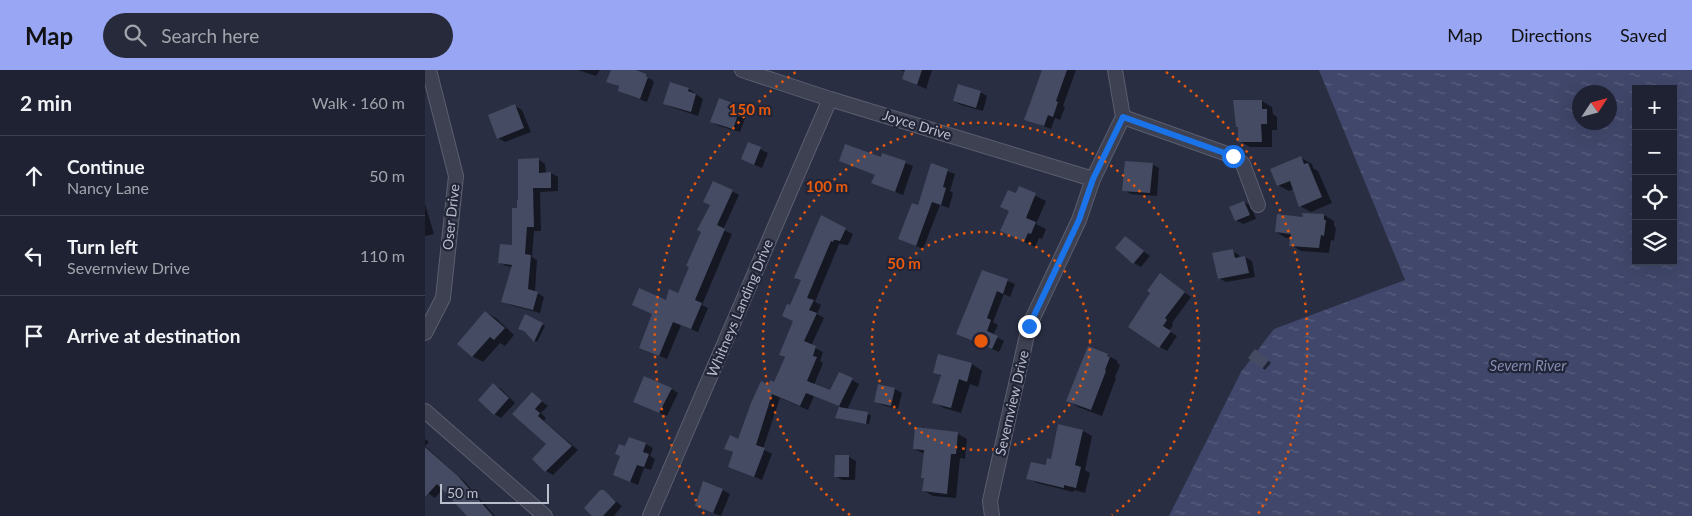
<!DOCTYPE html>
<html lang="en">
<head>
<meta charset="utf-8">
<style>
	:root { --surface:#1f2232; --page:#272a3a; --text:#f1f3f6; --muted:#a1a4ac; --line:#3c3f4d; --accent:#98a6f3 }
	body { margin:0; font-family:Lato,sans-serif; background:var(--page); color:var(--text) }
	.controls { position:absolute; right:15px; top:15px; display:grid; overflow:hidden; border-radius:0px; box-shadow:0 5px 20px #0002 }
	.controls button { width:45px; height:45px; display:grid; place-items:center; padding:0; border:0; border-bottom:1px solid var(--line); background:var(--surface); color:var(--text); font:25px sans-serif }
	.compass { position:absolute; left:1147px; top:15px; width:45px; height:45px; border-radius:50%; background:var(--surface); box-shadow:0 5px 20px #0002; rotate:54deg }
	.scale { position:absolute; left:15px; bottom:12px; width:109px; box-sizing:border-box; padding-left:5px; border:2px solid #babdcc; border-top:0; font-size:14px; line-height:18px; white-space:nowrap; color:#babdcc; -webkit-text-stroke:4px #212537; paint-order:stroke }
	.stop { position:absolute; width:15px; height:15px; margin:-11px; border:4px solid #1a73e8; border-radius:50%; background:#fff }
	.stop.end { background:#1a73e8; border-color:#fff; box-shadow:0 1px 5px #0008 }
	.list { margin:0; padding:0; list-style:none }
	h2 { display:flex; justify-content:space-between; align-items:center; height:65px; margin:0; padding:0 20px; font-size:21px }
	h2 small { font-size:16px; font-weight:400; color:var(--muted) }
	.list li { display:grid; grid-template-columns:32px 1fr auto; gap:15px; align-items:center; box-sizing:border-box; height:80px; padding:0 20px; border-top:1px solid var(--line) }
	.list b { display:block; font-size:19px; white-space:nowrap }
	.list p { margin:0; font-size:16px; white-space:nowrap; color:var(--muted) }
	.list em { font-size:16px; font-style:normal; color:var(--muted) }
	.icon { flex:none; width:28px; height:28px; fill:none; stroke:currentColor; stroke-width:2; stroke-linecap:round; stroke-linejoin:round }
	.map { position:relative; flex:none; width:1267px; height:446px; overflow:hidden }
	header { display:flex; align-items:center; gap:30px; box-sizing:border-box; height:70px; padding:0 25px; background:var(--accent); color:#111 }
	header strong { font-size:24px }
	nav { display:flex; gap:28px; margin-inline-start:auto; font-size:18px }
	.search { width:350px; height:45px; background:var(--page); display:flex; align-items:center; gap:12px; box-sizing:border-box; padding:0 18px; border-radius:28px; color:var(--muted); font-size:19px }
	main { display:flex }
	aside { flex:1; background:var(--surface) }
	.map>svg:first-child { display:block }
</style>
</head>
<body>
<header>
<strong>Map</strong>
<div class="search"><svg class="icon" aria-label="search" viewBox="0 0 24 24"><circle cx="10" cy="10" r="6"/><path d="M15 15l6 6"/></svg>Search here</div>
<nav><a>Map</a><a>Directions</a><a>Saved</a></nav>
</header>
<main>
<aside>
<h2>2 min<small>Walk · 160 m</small></h2>
<ul class="list">
<li><svg class="icon" aria-label="ahead" viewBox="0 0 24 24"><path d="M12 20V5M6 11l6-6 6 6"/></svg><div><b>Continue</b><p>Nancy Lane</p></div><em>50 m</em></li>
<li><svg class="icon" aria-label="left" viewBox="0 0 24 24"><path d="M17 20v-9H6M10 6l-5 5 5 5"/></svg><div><b>Turn left</b><p>Severnview Drive</p></div><em>110 m</em></li>
<li><svg class="icon" aria-label="arrive" viewBox="0 0 24 24"><path d="M6 21V4h12l-3 4 3 4H6"/></svg><div><b>Arrive at destination</b></div></li>
</ul>
</aside>
<div class="map">
<svg width="1267" height="446" viewBox="0 0 1267 446">
	<defs>
		<pattern id="water-ripples" width="26" height="14" patternUnits="userSpaceOnUse" patternTransform="scale(1.25)"><rect width="26" height="14" fill="#40476a"/><path d="M2 4q2-2 4 0t4 0M15 11q2-2 4 0t4 0" fill="none" stroke="#5a607e"/></pattern>
	</defs>
	<rect width="100%" height="100%" fill="#292e42"/>
	<path fill="url(#water-ripples)" fill-rule="evenodd" d="M894,0H1267V446H744L816,302L849,259L980,210ZM1211,19H1248V191H1211ZM1154,22H1184V52H1154Z"/>
	<g fill="#0007">
		<polygon points="153,0 175,0 171,6"/>
		<polygon points="187,0 204,0 228,10 227,11 229,12 222,32 201,24 194,20 195,17 183,11"/>
		<polygon points="475,0 507,0 501,19 479,9 481,2"/>
		<polygon points="618,0 651,0 638,36 640,37 635,50 630,48 626,59 600,49"/>
		<polygon points="246,13 264,19 278,29 273,46 246,37 239,33"/>
		<polygon points="555,22 562,26 558,41 536,35 529,31"/>
		<polygon points="295,30 323,41 315,62 294,56 287,52"/>
		<polygon points="837,31 847,37 848,44 852,47 852,60 847,60 847,77 825,77 814,71 814,57"/>
		<polygon points="90,36 97,40 106,62 80,72 73,68"/>
		<polygon points="324,74 343,83 337,98 325,93"/>
		<polygon points="458,84 488,96 478,125 448,113 451,105 415,91 457,88"/>
		<polygon points="876,88 887,94 888,98 893,101 907,133 886,142 875,136 869,119 864,121 853,115"/>
		<polygon points="113,89 120,94 121,103 126,103 133,107 133,121 115,122 116,161 109,161 107,187 112,190 110,222 119,227 115,243 85,235 78,231 87,197 81,196 74,192 88,177 93,139"/>
		<polygon points="727,94 734,98 732,126 706,124 699,120"/>
		<polygon points="506,95 530,104 525,121 528,123 524,138 515,135 498,179 475,169 494,136"/>
		<polygon points="594,118 621,131 611,154 621,159 617,169 614,168 610,177 577,161"/>
		<polygon points="307,121 314,125 298,160 307,164 277,235 283,238 273,262 256,255 242,289 222,281 242,232 254,225"/>
		<polygon points="819,132 826,136 831,149 818,154 811,150"/>
		<polygon points="0,134 9,164 0,166"/>
		<polygon points="899,145 909,151 909,156 911,158 909,171 906,170 904,183 876,181 866,175 867,168 861,168 851,162 880,149"/>
		<polygon points="397,147 428,164 423,175 414,174 390,232 396,235 392,244 399,248 386,276 398,282 395,291 398,293 389,315 406,322 427,310 434,314 422,340 446,345 444,354 415,349 412,347 415,336 389,326 383,340 355,328 338,379 347,384 337,410 304,396 309,383 301,379 314,370 345,317 350,313 361,288 355,285 369,251 365,236 377,211 371,207"/>
		<polygon points="700,168 725,186 716,197 709,193"/>
		<polygon points="807,181 814,185 815,188 820,187 827,191 830,207 801,212 794,208"/>
		<polygon points="558,201 590,214 585,227 579,224 568,252 573,255 568,265 579,271 574,282 540,268"/>
		<polygon points="742,209 766,227 747,253 748,255 744,261 752,266 742,281 735,277"/>
		<polygon points="60,242 71,248 89,265 80,276 75,273 58,292 47,286"/>
		<polygon points="100,246 120,256 112,272 109,271"/>
		<polygon points="833,282 846,293 840,300 837,298"/>
		<polygon points="514,285 547,294 557,301 553,317 545,314 536,343 519,338 509,332 516,306 509,302"/>
		<polygon points="682,285 693,291 692,293 695,295 690,307 691,308 677,346 653,337 643,330"/>
		<polygon points="69,315 76,319 90,333 76,348 69,344"/>
		<polygon points="247,319 253,323 242,346 216,335"/>
		<polygon points="470,319 477,323 473,339 457,335 450,331"/>
		<polygon points="107,324 123,336 116,343 121,348 119,351 153,380 128,405 121,401 108,389 123,374 89,344"/>
		<polygon points="634,356 658,361 667,366 660,400 665,403 660,423 649,420 648,422 612,413 603,408 621,397 627,391"/>
		<polygon points="491,359 533,364 542,369 540,389 535,388 531,428 508,426 499,421 500,409 497,407 500,384 489,379"/>
		<polygon points="0,369 4,372 0,376"/>
		<polygon points="221,374 228,378 225,386 230,389 226,400 219,398 213,415 189,405 201,378"/>
		<polygon points="0,376 40,412 70,446 43,446 18,419 10,428 0,421"/>
		<polygon points="424,387 431,391 430,410 417,410 410,406"/>
		<polygon points="298,420 305,424 296,446 271,436"/>
		<polygon points="179,422 197,436 189,446 169,446"/>
	</g>
	<g fill="#454b62">
		<polygon points="186,0 211,0 221,4 221,7 223,7 215,29 193,21 194,16 181,12"/>
		<polygon points="480,0 497,0 492,15 477,9"/>
		<polygon points="617,0 642,0 631,31 633,32 628,47 623,45 619,56 599,50"/>
		<polygon points="245,12 264,18 263,21 271,24 266,42 238,34"/>
		<polygon points="533,14 556,21 551,38 528,31"/>
		<polygon points="294,28 316,36 308,59 285,52"/>
		<polygon points="808,30 837,30 837,39 842,39 842,54 836,54 837,72 813,72 813,57 811,57"/>
		<polygon points="90,34 99,58 72,69 63,45"/>
		<polygon points="323,72 336,77 329,95 316,89"/>
		<polygon points="420,74 456,87 457,83 481,91 470,122 446,113 450,105 414,91"/>
		<polygon points="876,86 879,94 883,93 897,127 874,137 865,111 852,116 845,99"/>
		<polygon points="114,88 114,103 126,102 126,118 108,118 109,157 102,157 100,184 106,185 103,219 113,222 108,240 76,232 87,195 73,193 75,174 87,175 87,138 92,138 92,130 93,130 93,89"/>
		<polygon points="700,91 728,93 725,123 697,121"/>
		<polygon points="506,93 523,99 518,117 521,118 516,135 507,132 491,176 473,169 487,133 493,135"/>
		<polygon points="288,111 308,120 292,155 300,159 270,230 277,233 266,259 248,252 234,286 214,278 227,244 207,235 214,218 241,230 244,219 253,223 264,197 261,196 276,162 272,160 285,135 278,132"/>
		<polygon points="594,116 611,123 601,148 611,152 606,164 603,163 599,172 575,161 584,141 575,137 583,120 591,123"/>
		<polygon points="819,131 825,145 810,151 804,137"/>
		<polygon points="877,143 899,144 899,150 901,150 899,166 896,165 894,178 864,176 866,164 850,162 852,144 878,147"/>
		<polygon points="396,145 421,158 415,171 411,170 409,170 408,172 406,171 382,228 389,230 384,240 392,243 379,271 391,276 388,286 392,287 382,311 405,320 414,302 428,308 414,336 381,323 375,336 347,324 331,375 340,378 329,407 303,397 308,382 299,379 305,365 313,369 326,333 336,311 344,315 345,310 349,312 360,287 354,285 368,251 357,246 362,234 365,235 376,210 369,208"/>
		<polygon points="700,166 719,181 708,194 690,178"/>
		<polygon points="808,179 810,188 820,186 824,203 793,209 787,183"/>
		<polygon points="557,200 583,209 578,224 572,221 562,248 566,250 562,261 573,266 567,279 531,264"/>
		<polygon points="735,203 760,222 740,248 742,250 738,256 746,261 734,278 703,257 725,223 722,221"/>
		<polygon points="60,241 80,258 69,270 65,267 47,287 32,274"/>
		<polygon points="100,244 118,253 109,272 99,261 93,259"/>
		<polygon points="663,276 683,284 682,286 685,287 680,300 681,301 666,340 641,331"/>
		<polygon points="830,279 844,290 837,299 823,288"/>
		<polygon points="513,284 547,293 542,312 534,309 526,338 507,333 516,305 508,303"/>
		<polygon points="219,306 247,318 234,343 208,332"/>
		<polygon points="68,313 84,328 69,345 53,330"/>
		<polygon points="453,314 470,318 466,336 449,332"/>
		<polygon points="107,322 117,331 110,339 115,343 113,346 147,376 120,402 107,389 121,374 87,344"/>
		<polygon points="414,337 443,342 441,354 410,348"/>
		<polygon points="633,354 658,360 650,395 656,397 651,418 639,415 639,418 601,409 606,392 621,395 622,388 626,389"/>
		<polygon points="490,357 533,362 531,384 526,384 522,424 497,421 499,408 496,408 499,380 488,379"/>
		<polygon points="204,367 221,373 218,382 224,384 219,397 212,395 205,412 188,405 195,386 190,384 194,374 200,376"/>
		<polygon points="0,377 33,406 68,446 42,446 12,414 0,427"/>
		<polygon points="410,385 424,385 424,407 409,407"/>
		<polygon points="278,411 298,419 288,443 270,436"/>
		<polygon points="175,420 179,420 191,432 178,446 167,446 159,438"/>
	</g>
	<g fill="none" stroke-linecap="round" stroke-linejoin="round">
		<defs>
			<g id="minor">
				<polyline points="317,0 405,29 668,109"/>
				<polyline points="698,47 808,86 818,94 833,135"/>
				<polyline points="0,263 18,228 31,106 4,0"/>
				<polyline points="0,341 120,446"/>
				<polyline points="225,446 405,29"/>
				<polyline points="567,446 565,431 604,256 654,150 668,109 698,47 690,0"/>
			</g>
		</defs>
		<use href="#minor" stroke="#5b5e6f" stroke-width="16"/>
		<use href="#minor" stroke="#3d4152" stroke-width="14"/>
	</g>
	<g fill="none" stroke-linecap="round" stroke-linejoin="round">
		<polyline stroke="#1a73e8" stroke-width="6" points="604,256 654,150 668,109 698,47 808,86"/>
	</g>
	<g fill="none" stroke="#e8590c" stroke-width="2.5" stroke-dasharray="2.5 5">
		<circle cx="556" cy="271" r="109"/>
		<path d="M425 445A218 218 0 1 1 687 445"/>
		<path d="M279 444A327 327 0 0 1 371 2M741 2A327 327 0 0 1 833 444"/>
	</g>
	<g text-anchor="middle" stroke-width="4.5" stroke-linejoin="round" paint-order="stroke">
		<g font-size="14" fill="#babdcc" stroke="#212537">
			<text transform="translate(492 55) rotate(17)" y="5">Joyce Drive</text>
			<text transform="translate(26 147) rotate(-84)" y="5">Oser Drive</text>
			<text transform="translate(315 238) rotate(-67)" y="5">Whitneys Landing Drive</text>
			<text transform="translate(587 333) rotate(-77)" y="5">Severnview Drive</text>
		</g>
		<g font-size="15" font-style="italic" fill="#848cb1" stroke="#212537">
			<text x="1103" y="301">Severn River</text>
		</g>
	</g>
	<circle cx="556" cy="271" r="8" fill="#e8590c" stroke="#212537" stroke-width="2.5"/>
	<g font-size="15" text-anchor="middle" font-weight="bold" fill="#e8590c" stroke="#212537" stroke-width="4.5" stroke-linejoin="round" paint-order="stroke">
		<text x="325" y="45">150 m</text>
		<text x="402" y="122">100 m</text>
		<text x="479" y="199">50 m</text>
	</g>
</svg>
<div class="controls">
<button>+</button>
<button>−</button>
<button><svg class="icon" aria-label="locate" viewBox="0 0 24 24"><circle cx="12" cy="12" r="6"/><path d="M12 2v4M12 18v4M2 12h4M18 12h4"/></svg></button>
<button><svg class="icon" aria-label="layers" viewBox="0 0 24 24"><path d="M12 4l9 5-9 5-9-5zM3 14l9 5 9-5"/></svg></button>
</div>
<svg class="compass" viewBox="-18 -18 36 36"><path d="M0-13l5 13h-10z" fill="#e53935"/><path d="M0 13l5-13h-10z" fill="#a1a4ac"/></svg>
<div class="scale">50 m</div>
<div class="stop" style="left:808px;top:86px"></div>
<div class="stop end" style="left:604px;top:256px"></div>
</div>
</main>
</body>
</html>
